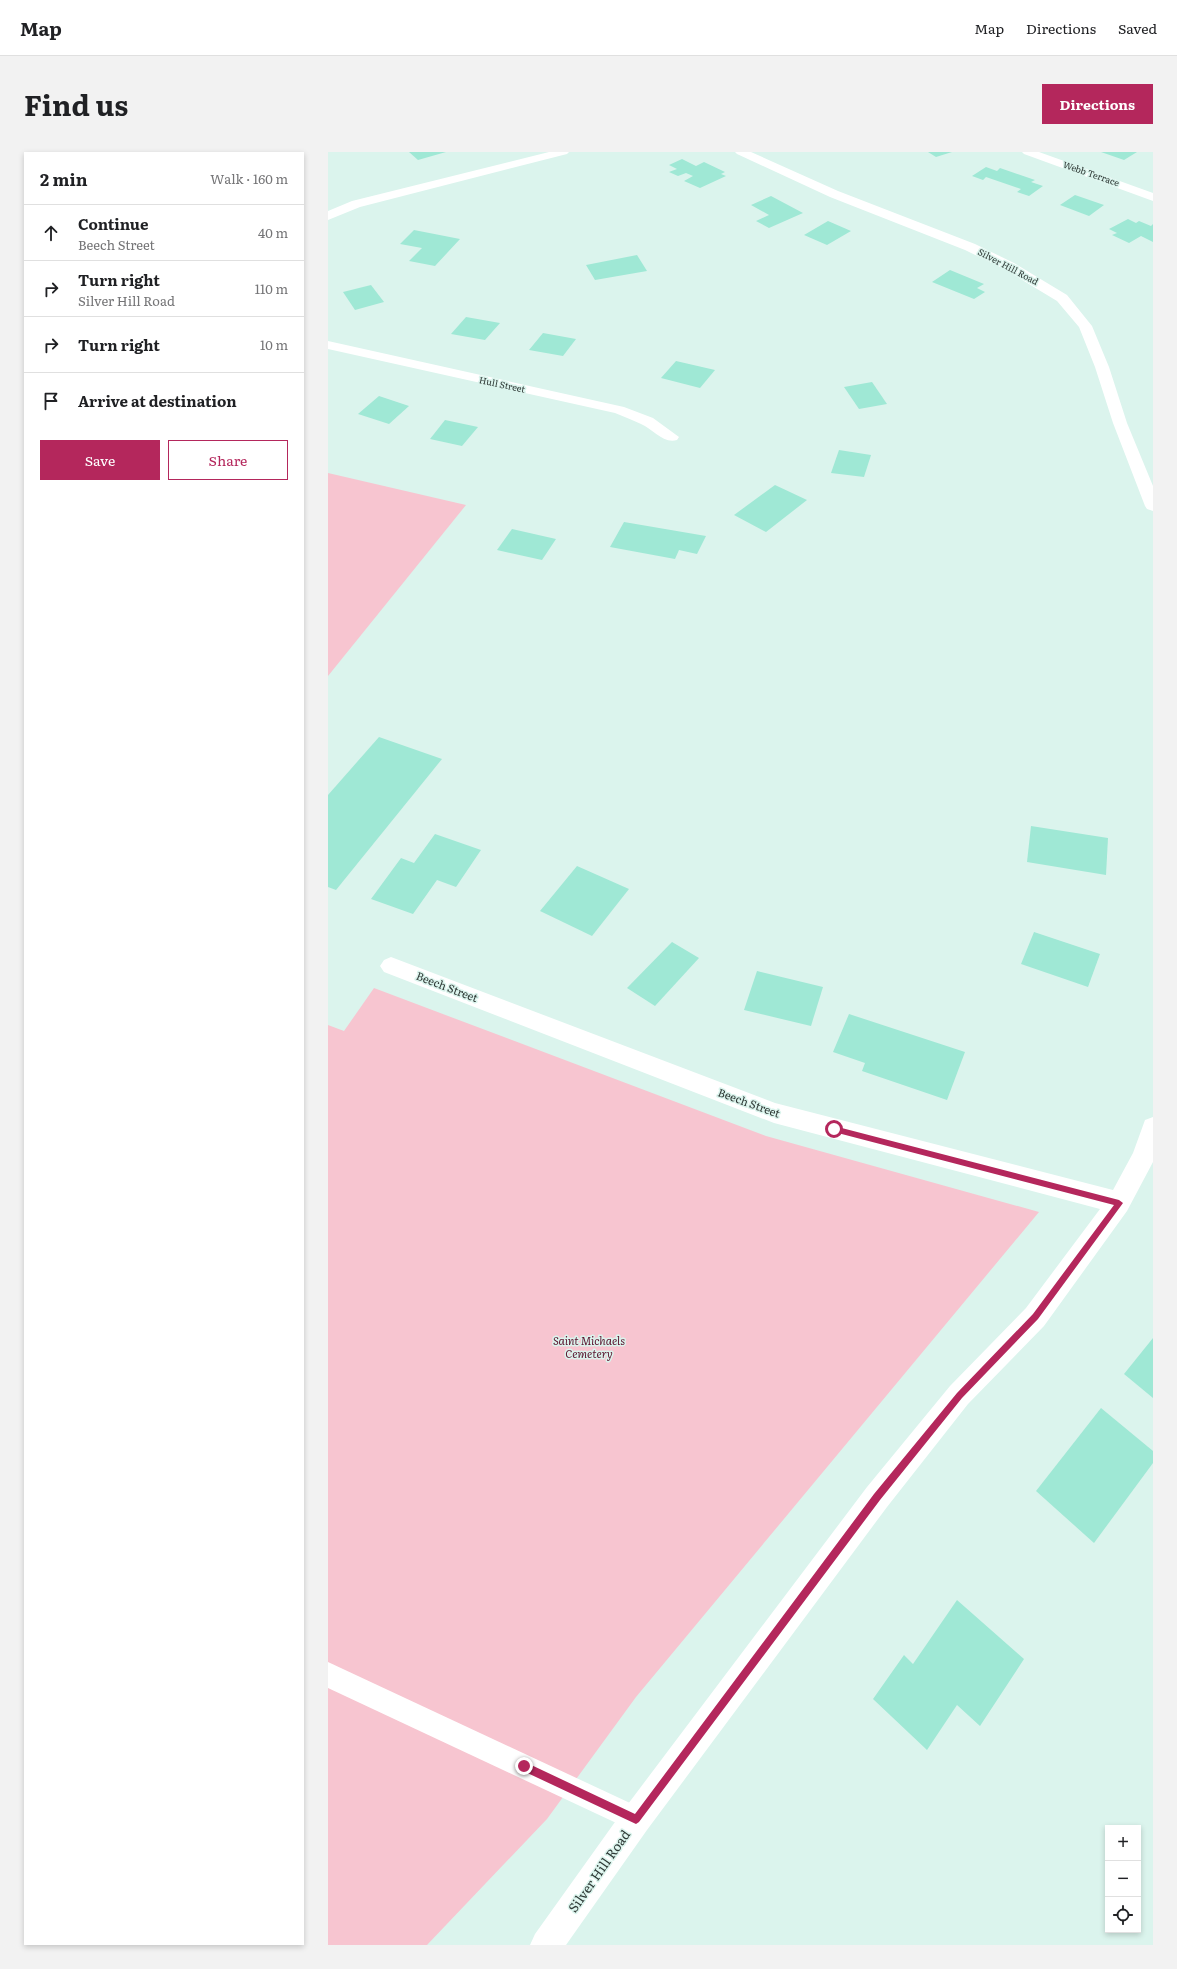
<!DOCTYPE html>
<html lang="en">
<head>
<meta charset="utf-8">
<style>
	:root { --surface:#fff; --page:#f2f2f2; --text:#202124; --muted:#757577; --line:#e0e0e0; --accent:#b4275c }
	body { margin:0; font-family:Literata,serif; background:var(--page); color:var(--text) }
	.controls { position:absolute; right:12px; bottom:12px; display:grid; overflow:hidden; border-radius:0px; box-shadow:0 2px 6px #0003 }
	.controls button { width:36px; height:36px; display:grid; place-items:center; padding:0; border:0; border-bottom:1px solid var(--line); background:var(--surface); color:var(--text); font:20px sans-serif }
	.stop { position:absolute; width:12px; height:12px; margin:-9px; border:3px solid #b4275c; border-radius:50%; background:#fff }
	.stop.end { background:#b4275c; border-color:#fff; box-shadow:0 1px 4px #0008 }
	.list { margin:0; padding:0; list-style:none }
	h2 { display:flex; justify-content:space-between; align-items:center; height:52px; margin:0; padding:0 16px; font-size:17px }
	h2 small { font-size:13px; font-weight:400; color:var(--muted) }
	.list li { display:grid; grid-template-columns:26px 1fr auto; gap:12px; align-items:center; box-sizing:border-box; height:56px; padding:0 16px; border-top:1px solid var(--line) }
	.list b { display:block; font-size:15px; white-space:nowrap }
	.list p { margin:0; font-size:13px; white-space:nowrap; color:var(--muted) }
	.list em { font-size:13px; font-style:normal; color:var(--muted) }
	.actions { display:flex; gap:8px; padding:12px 16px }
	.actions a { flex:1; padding:9px 0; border:1px solid var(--accent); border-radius:0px; text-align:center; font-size:14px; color:var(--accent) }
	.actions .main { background:var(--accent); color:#fff }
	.icon { flex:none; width:22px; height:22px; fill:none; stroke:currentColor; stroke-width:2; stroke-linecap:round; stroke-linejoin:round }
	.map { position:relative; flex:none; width:825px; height:1793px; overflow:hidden; border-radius:0px }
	header { display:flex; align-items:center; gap:24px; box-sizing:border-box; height:56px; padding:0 20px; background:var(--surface); border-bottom:1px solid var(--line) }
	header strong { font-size:19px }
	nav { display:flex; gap:22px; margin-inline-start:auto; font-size:14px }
	.intro { display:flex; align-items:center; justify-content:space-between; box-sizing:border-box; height:96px; padding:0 24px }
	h1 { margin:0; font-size:28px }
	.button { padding:10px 18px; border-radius:0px; background:var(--accent); color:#fff; font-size:14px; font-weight:700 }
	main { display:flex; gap:24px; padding:0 24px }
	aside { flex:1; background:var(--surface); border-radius:0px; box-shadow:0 2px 6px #0003 }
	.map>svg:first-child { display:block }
</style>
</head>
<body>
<header>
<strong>Map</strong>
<nav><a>Map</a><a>Directions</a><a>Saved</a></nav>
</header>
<div class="intro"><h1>Find us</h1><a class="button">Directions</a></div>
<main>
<aside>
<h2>2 min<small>Walk · 160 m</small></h2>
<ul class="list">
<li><svg class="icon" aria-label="ahead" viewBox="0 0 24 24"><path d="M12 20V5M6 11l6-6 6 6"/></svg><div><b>Continue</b><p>Beech Street</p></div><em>40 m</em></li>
<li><svg class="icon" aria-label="right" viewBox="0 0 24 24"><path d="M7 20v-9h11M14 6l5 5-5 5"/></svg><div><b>Turn right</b><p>Silver Hill Road</p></div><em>110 m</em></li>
<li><svg class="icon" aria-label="right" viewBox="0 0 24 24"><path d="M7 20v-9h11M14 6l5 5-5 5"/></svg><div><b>Turn right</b></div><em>10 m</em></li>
<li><svg class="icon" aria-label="arrive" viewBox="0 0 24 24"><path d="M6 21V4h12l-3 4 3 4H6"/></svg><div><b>Arrive at destination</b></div></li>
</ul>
<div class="actions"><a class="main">Save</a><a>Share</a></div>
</aside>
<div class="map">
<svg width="825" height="1793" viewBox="0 0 825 1793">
	<rect width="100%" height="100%" fill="#dbf4ed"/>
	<g fill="#f7c5d0">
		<polygon points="0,321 138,353 0,524"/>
		<polygon points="46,836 438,984 711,1060 308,1545 219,1667 99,1793 0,1793 0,873 16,879"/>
	</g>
	<g fill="#9fe8d5">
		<polygon points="81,0 118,0 90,8"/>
		<polygon points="600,0 624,0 608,5"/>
		<polygon points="773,0 809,0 796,8"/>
		<polygon points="354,7 368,14 376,10 397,20 393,22 398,24 372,36 356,29 365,24 358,21 350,24 341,20 349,17 341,13"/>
		<polygon points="658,15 669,19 672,16 707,28 703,30 715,34 701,44 689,40 693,37 658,25 655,28 644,24"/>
		<polygon points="747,43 776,53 761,64 732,53"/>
		<polygon points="443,44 475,61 441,76 428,69 441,63 423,53"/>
		<polygon points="800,67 808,71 811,69 823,74 825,72 825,90 813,84 801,91 784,83 789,81 781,77"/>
		<polygon points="500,69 523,79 499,93 476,83"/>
		<polygon points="86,78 132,87 107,114 81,109 94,96 72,92"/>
		<polygon points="309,103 319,119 267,128 258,113"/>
		<polygon points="622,118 656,132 649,136 657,140 646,147 604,130"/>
		<polygon points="43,133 56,150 27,158 15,140"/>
		<polygon points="138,165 172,171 157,188 123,182"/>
		<polygon points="215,181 248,187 235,204 201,198"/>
		<polygon points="348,209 387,218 372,236 333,226"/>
		<polygon points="544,230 559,252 531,257 516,235"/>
		<polygon points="51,244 81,254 61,272 30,262"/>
		<polygon points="117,268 150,275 134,294 102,287"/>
		<polygon points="511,298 543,303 536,325 503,321"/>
		<polygon points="447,333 479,348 438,380 406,363"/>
		<polygon points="296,370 378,384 369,402 351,398 347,407 282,395"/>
		<polygon points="184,377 228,387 214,408 169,398"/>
		<polygon points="51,585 114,607 8,738 0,735 0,643"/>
		<polygon points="703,674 780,686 778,723 699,710"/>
		<polygon points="107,682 153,698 128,735 109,728 85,762 43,747 73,706 86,711"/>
		<polygon points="249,714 301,737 264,784 212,759"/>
		<polygon points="706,780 772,802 760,835 693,812"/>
		<polygon points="344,790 371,806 327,854 299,836"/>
		<polygon points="429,819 495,835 483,874 416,858"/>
		<polygon points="521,862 637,900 619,948 534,919 537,911 505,900"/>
		<polygon points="825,1186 825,1246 796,1222"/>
		<polygon points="773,1256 825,1299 825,1311 766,1391 708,1339"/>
		<polygon points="629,1448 696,1507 652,1574 629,1553 599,1598 545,1547 576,1503 585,1512"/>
	</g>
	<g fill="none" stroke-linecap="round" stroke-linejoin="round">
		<polygon fill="#fff" fill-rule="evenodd" points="0,1510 317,1658 321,1667 317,1676 308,1680 299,1676 0,1536"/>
		<g fill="#fff" fill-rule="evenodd">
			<polygon points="221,0 241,0 239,2 32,55 0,68 0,59 24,49"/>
			<polygon points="407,0 423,0 510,39 647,92 686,111 739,143 764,174 781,215 799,271 825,334 825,359 819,357 817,354 785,271 767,215 751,175 729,149 676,117 637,98 502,45 409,2"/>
			<polygon points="694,0 711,0 825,41 825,49 696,2"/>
			<path d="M0,189L296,255L325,266L351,285L349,288C335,292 325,277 313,272C305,268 296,265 287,261L0,197Z"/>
			<polygon points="63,805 447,951 785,1038 805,1001 817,968 825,965 825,1010 799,1059 716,1174 640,1252 559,1355 319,1678 238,1793 202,1793 207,1782 297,1656 539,1335 622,1234 698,1156 772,1057 446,971 56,820 52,814 56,808"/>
		</g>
	</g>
	<polygon fill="#b4275c" points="506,974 791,1048 795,1051 710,1167 634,1246 552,1348 311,1670 308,1672 193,1618 193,1611 199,1611 307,1662 546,1342 629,1241 705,1162 786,1053 506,980 503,977"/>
	<g text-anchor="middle" stroke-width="3" stroke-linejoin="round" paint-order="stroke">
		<g font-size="9" fill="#2e3835" stroke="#dbf4ed">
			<text transform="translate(763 22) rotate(19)" y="3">Webb Terrace</text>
			<text transform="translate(680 115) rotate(28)" y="3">Silver Hill Road</text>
			<text transform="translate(174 233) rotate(12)" y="3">Hull Street</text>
		</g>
		<g font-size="11" fill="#2e3835" stroke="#dbf4ed">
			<text transform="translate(119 835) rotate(21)" y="4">Beech Street</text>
			<text transform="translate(421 951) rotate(20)" y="4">Beech Street</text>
		</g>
		<g font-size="11" font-style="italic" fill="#5a112c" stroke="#dbf4ed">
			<text x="261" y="1193">Saint Michaels<tspan x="261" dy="13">Cemetery</tspan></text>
		</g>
		<g font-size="13" fill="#2e3835" stroke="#dbf4ed">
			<text transform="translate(271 1719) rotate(-55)" y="5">Silver Hill Road</text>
		</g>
	</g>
</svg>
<div class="controls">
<button>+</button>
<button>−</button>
<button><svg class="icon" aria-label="locate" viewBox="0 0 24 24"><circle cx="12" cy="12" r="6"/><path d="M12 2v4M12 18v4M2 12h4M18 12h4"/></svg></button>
</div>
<div class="stop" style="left:506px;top:977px"></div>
<div class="stop end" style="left:196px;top:1614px"></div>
</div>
</main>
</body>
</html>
